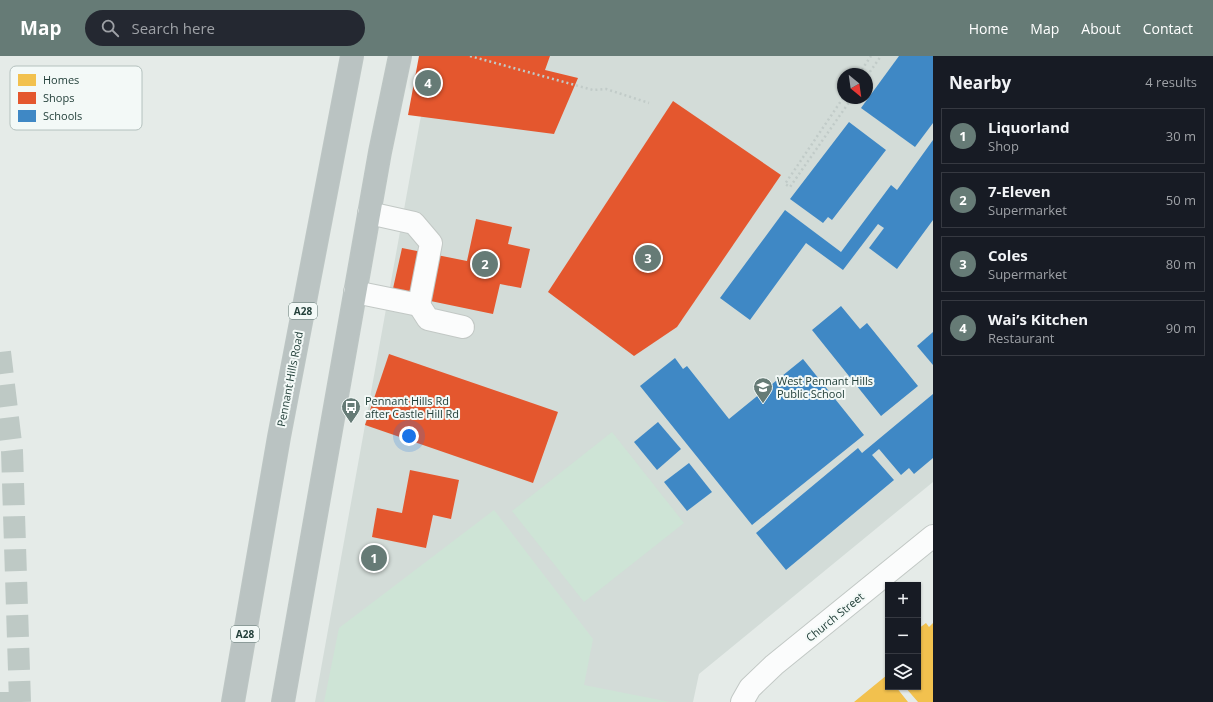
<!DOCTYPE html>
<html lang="en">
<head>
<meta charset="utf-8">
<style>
	:root { --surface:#171b24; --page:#242831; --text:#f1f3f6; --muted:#9ea1a6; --line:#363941; --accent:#667b76 }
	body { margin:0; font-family:"Open Sans",sans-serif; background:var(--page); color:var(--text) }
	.controls { position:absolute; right:12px; bottom:12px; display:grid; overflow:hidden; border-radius:0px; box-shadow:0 1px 3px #0004 }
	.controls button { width:36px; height:36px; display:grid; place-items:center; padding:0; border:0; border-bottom:1px solid var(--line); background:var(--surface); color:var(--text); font:20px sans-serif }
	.compass { position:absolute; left:837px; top:12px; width:36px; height:36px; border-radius:50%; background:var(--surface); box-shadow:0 1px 3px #0004; rotate:151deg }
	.you { position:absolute; left:409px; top:380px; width:14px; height:14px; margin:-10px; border:3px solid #fff; border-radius:50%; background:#1a73e8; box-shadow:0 0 0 6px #1a73e833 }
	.badge { display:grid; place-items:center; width:26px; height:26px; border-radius:50%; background:var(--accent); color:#fff; font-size:13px; font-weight:700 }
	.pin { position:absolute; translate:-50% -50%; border:2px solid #fff; box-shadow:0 1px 4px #0006 }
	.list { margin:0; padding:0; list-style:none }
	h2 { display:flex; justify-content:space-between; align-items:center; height:52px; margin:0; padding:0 16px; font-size:17px }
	h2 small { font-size:13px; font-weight:400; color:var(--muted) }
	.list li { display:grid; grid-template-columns:26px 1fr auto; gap:12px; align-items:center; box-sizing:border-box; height:56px; margin:0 8px 8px; padding:0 8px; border:1px solid var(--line); border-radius:0px }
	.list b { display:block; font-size:15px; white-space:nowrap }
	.list p { margin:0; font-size:13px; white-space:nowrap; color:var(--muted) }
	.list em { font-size:13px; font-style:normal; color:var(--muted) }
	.icon { flex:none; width:22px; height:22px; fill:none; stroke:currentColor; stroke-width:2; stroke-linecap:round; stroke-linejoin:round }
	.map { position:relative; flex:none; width:933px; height:646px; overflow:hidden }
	header { display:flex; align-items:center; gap:24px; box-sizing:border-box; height:56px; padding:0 20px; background:var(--accent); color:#fff }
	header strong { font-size:19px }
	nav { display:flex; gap:22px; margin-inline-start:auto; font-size:14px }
	.search { width:280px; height:36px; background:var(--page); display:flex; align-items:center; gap:10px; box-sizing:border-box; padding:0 14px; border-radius:22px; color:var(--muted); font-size:15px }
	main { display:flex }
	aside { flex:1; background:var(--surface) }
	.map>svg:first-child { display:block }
</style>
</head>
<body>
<header>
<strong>Map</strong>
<div class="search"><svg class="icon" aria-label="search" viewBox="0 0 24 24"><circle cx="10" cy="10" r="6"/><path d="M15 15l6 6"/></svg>Search here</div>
<nav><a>Home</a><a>Map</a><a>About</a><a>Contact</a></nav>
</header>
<main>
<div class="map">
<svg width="933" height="646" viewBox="0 0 933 646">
	<rect width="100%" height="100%" fill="#e5ebe8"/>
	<path fill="#d3dcd8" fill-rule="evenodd" d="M435,0H933V426L699,618L693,646H315L420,65ZM843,18H867V42H843Z"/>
	<g fill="#cee4d6">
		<polygon points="612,376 684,467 584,546 512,455"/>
		<polygon points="494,454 593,583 584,629 670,646 324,646 339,572"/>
	</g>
	<g fill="#f2c14e">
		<polygon points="926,567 929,571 933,567 933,646 918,646 905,631 918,631 918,573"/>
		<polygon points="887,619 888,631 896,631 908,646 854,646"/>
	</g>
	<g fill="#e4572e">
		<polygon points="419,0 550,0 545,14 578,22 554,78 408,59"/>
		<polygon points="673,45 781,119 677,271 634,300 548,236"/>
		<polygon points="476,163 512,171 508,188 530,193 521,232 500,228 493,258 392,237 402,192 467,205"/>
		<polygon points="389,298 558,356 533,427 365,369"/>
		<polygon points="410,414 459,424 451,463 433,459 426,492 372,481 377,452 402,457"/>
	</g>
	<g fill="#3f88c5">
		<polygon points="899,0 933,0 933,67 915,91 861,52"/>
		<polygon points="849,66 886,94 832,164 828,161 823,167 790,143"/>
		<polygon points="933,84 933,164 897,213 869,192 884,172 878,168 843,214 806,187 750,264 720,242 785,154 841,196 891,129 897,134"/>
		<polygon points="841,250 860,273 867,267 918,330 881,360 812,274"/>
		<polygon points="933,276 933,309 917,290"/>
		<polygon points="675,302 683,313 687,310 729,363 803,303 864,379 752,469 640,330"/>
		<polygon points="933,338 933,402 914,418 909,412 901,419 879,393 872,399 894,424 786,514 756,477 858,392 862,397"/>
		<polygon points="658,366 681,393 657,414 634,386"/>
		<polygon points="689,407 712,436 687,455 664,426"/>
	</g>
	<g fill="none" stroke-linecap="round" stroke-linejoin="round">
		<g stroke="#bec9c5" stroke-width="22" stroke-dasharray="22 11" stroke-linecap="butt">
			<polyline points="0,296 12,395 20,646"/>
			<polyline points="0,636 0,646"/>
		</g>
		<defs>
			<g id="minor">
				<polyline points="355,236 419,249 431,187 414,167 369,157"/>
				<polyline points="419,249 428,263 463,271"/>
				<polyline points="742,646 750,632 774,609 933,480"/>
			</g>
			<g id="highway">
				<polyline points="233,646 279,381 352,0"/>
				<polyline points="283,646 380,96 400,0"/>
			</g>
		</defs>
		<use href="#minor" stroke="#c2c8c5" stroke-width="24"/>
		<use href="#highway" stroke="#bdc6c4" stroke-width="24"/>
		<g stroke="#c1cbc8" stroke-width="2.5" stroke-dasharray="2 3" stroke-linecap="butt">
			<polyline points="470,0 593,34 606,33 649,47"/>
			<polyline points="859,18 871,0"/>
			<polyline points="867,20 881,0"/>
			<polyline points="843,42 785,128 790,131 852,42"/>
		</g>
		<use href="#minor" stroke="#fbfcfc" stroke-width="22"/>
		<use href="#highway" stroke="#bac3c2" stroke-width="22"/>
	</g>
	<defs>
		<symbol id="school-pin" viewBox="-11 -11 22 30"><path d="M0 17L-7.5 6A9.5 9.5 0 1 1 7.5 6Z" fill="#667b76" stroke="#f3f9f7"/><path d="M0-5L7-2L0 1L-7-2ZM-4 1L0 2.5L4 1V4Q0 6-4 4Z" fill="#fff"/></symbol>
		<symbol id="bus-pin" viewBox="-11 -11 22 30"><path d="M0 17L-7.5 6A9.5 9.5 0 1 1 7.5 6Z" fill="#667b76" stroke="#f3f9f7"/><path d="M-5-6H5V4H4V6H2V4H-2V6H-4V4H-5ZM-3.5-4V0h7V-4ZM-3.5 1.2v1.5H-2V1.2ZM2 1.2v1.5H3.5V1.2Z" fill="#fff"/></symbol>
	</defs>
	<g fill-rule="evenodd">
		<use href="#school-pin" x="752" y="320" width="22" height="30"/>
		<use href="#bus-pin" x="340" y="340" width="22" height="30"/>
	</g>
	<g text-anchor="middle" stroke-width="4" stroke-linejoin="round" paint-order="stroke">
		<g fill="#f3f9f7" stroke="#617772" stroke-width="1">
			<rect x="289" y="247" width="28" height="16" rx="3"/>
			<rect x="231" y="570" width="28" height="16" rx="3"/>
		</g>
		<g font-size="10" font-weight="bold" fill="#223f39">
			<text x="303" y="259">A28</text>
			<text x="245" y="582">A28</text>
		</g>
		<g font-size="11" fill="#223f39" stroke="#f3f9f7">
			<text transform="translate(290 323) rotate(-79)" y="4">Pennant Hills Road</text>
			<text transform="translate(835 561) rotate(-39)" y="4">Church Street</text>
		</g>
		<g font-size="11" fill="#223f39" stroke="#f3f9f7" text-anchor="start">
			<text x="777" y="329">West Pennant Hills<tspan x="777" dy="13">Public School</tspan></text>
			<text x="365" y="349">Pennant Hills Rd<tspan x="365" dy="13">after Castle Hill Rd</tspan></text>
		</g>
	</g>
	<rect x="10" y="10" width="132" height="64" rx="6" fill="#f3f9f7" stroke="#b4c1be" stroke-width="1"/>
	<rect x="18" y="18" width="18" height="12" fill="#f2c14e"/>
	<rect x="18" y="36" width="18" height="12" fill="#e4572e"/>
	<rect x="18" y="54" width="18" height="12" fill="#3f88c5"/>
	<g font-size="11" fill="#223f39">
		<text x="43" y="28">Homes</text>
		<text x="43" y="46">Shops</text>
		<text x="43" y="64">Schools</text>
	</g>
</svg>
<div class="controls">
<button>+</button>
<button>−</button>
<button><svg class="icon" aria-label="layers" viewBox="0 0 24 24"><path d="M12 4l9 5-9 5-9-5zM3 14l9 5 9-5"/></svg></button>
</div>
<svg class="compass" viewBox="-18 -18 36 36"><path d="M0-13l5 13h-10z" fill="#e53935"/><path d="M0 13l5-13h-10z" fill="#9ea1a6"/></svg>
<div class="you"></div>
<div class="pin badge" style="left:374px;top:502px">1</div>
<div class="pin badge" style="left:485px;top:208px">2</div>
<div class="pin badge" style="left:648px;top:202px">3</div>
<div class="pin badge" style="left:428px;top:27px">4</div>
</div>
<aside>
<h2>Nearby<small>4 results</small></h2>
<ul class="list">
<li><span class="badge">1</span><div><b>Liquorland</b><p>Shop</p></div><em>30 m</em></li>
<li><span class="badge">2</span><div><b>7-Eleven</b><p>Supermarket</p></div><em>50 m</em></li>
<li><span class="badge">3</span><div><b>Coles</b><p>Supermarket</p></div><em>80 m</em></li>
<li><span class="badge">4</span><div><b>Wai’s Kitchen</b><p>Restaurant</p></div><em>90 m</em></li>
</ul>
</aside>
</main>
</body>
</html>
